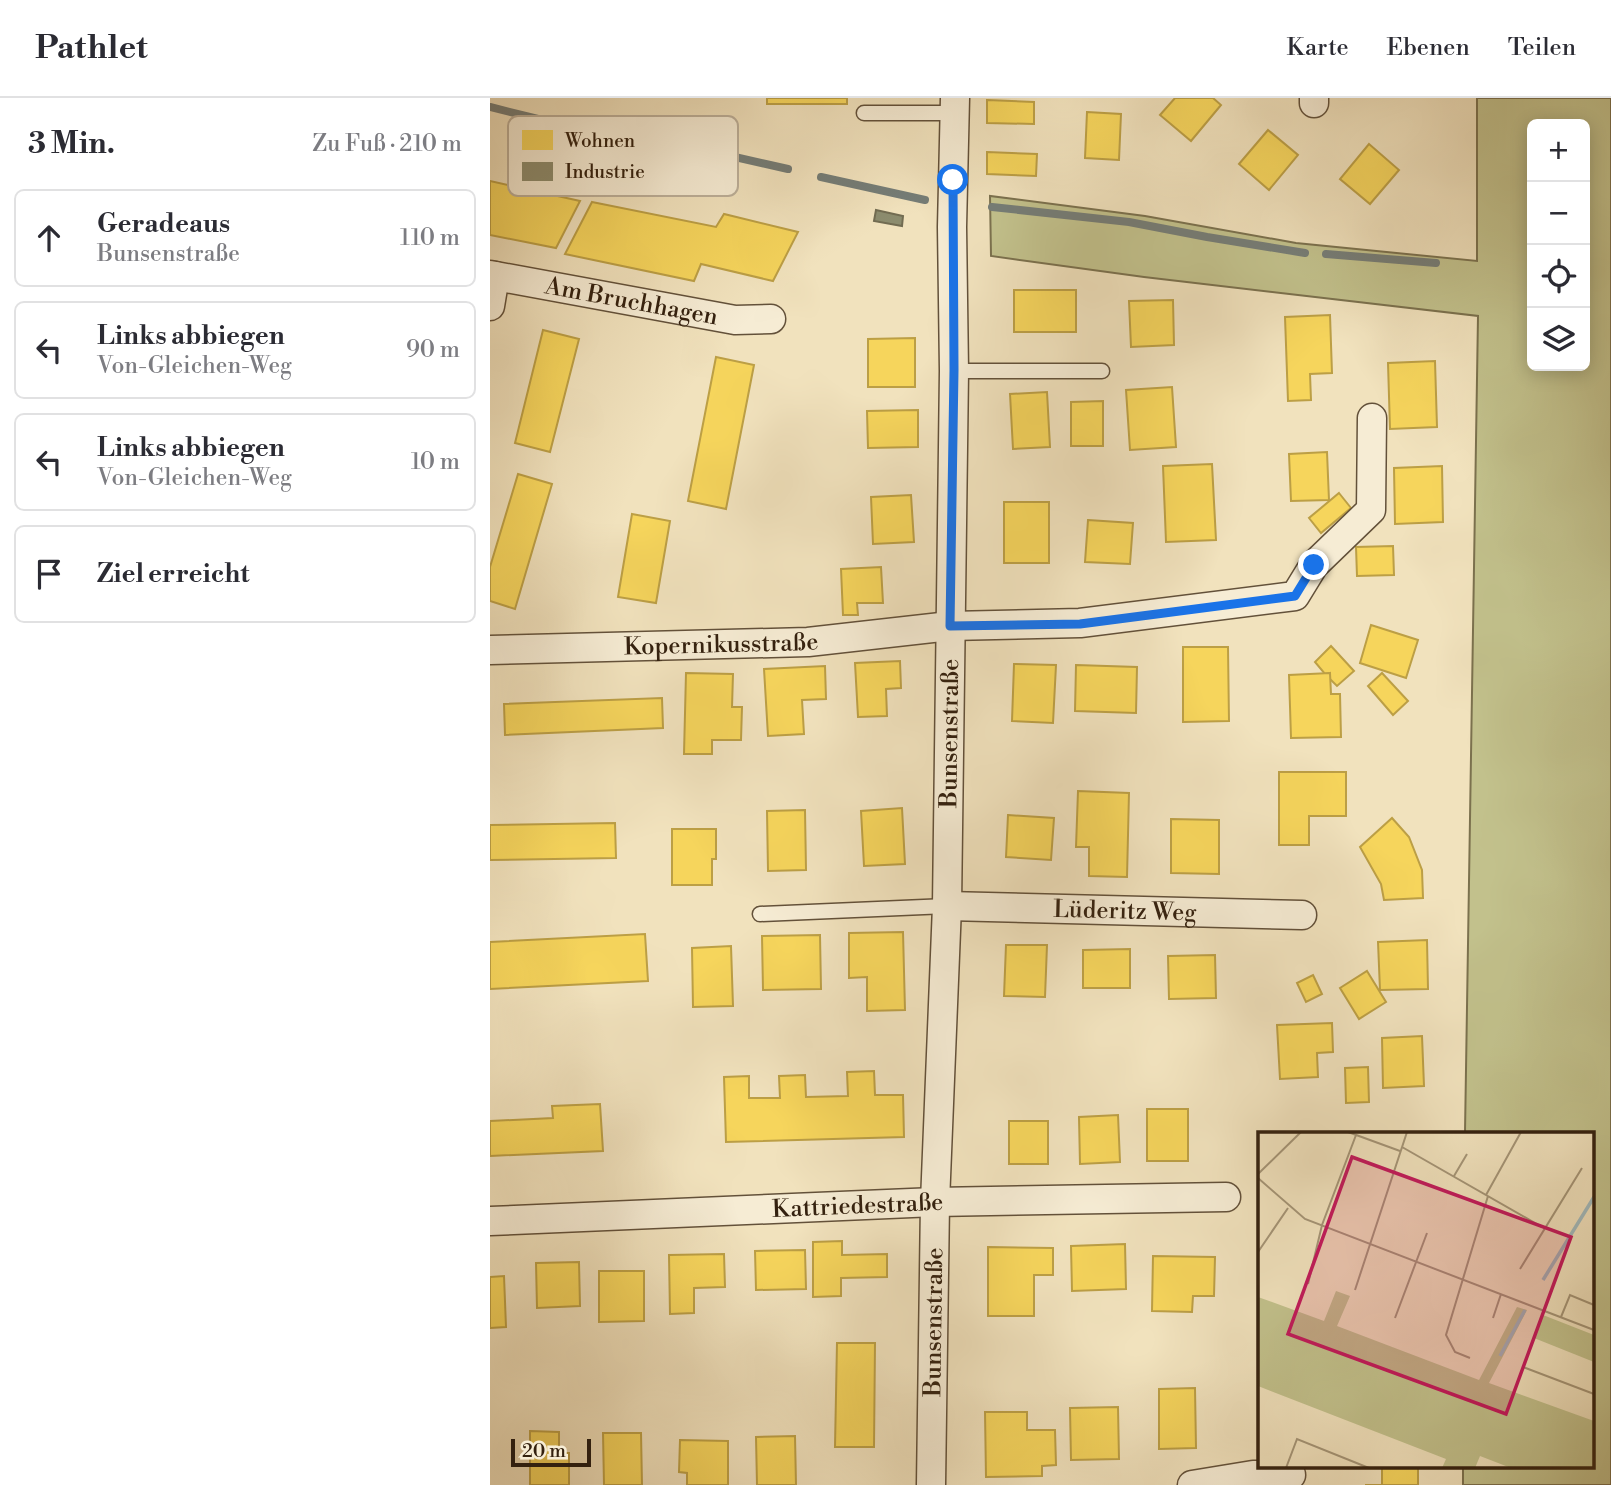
<!DOCTYPE html>
<html lang="de">
<head>
<meta charset="utf-8">
<style>
	:root { --surface:#fff; --page:#f2f2f3; --text:#2b2b33; --muted:#7c7c81; --line:#e1e1e2 }
	body { margin:0; font-family:"Libre Bodoni",serif; background:var(--page); color:var(--text) }
	.controls { position:absolute; right:21px; top:21px; display:grid; overflow:hidden; border-radius:10px; box-shadow:0 4px 18px #0003 }
	.controls button { width:63px; height:63px; display:grid; place-items:center; padding:0; border:0; border-bottom:2px solid var(--line); background:var(--surface); color:var(--text); font:35px sans-serif }
	.scale { position:absolute; left:21px; bottom:18px; width:80px; box-sizing:border-box; padding-left:7px; border:4px solid #34210f; border-top:0; font-size:19px; line-height:24px; white-space:nowrap; color:#34210f; -webkit-text-stroke:5px #f6ecd4; paint-order:stroke }
	.stop { position:absolute; width:21px; height:21px; margin:-16px; border:5px solid #1a73e8; border-radius:50%; background:#fff }
	.stop.end { background:#1a73e8; border-color:#fff; box-shadow:0 2px 7px #0008 }
	.list { margin:0; padding:0; list-style:none }
	h2 { display:flex; justify-content:space-between; align-items:center; height:91px; margin:0; padding:0 28px; font-size:30px }
	h2 small { font-size:23px; font-weight:400; color:var(--muted) }
	.list li { display:grid; grid-template-columns:46px 1fr auto; gap:21px; align-items:center; box-sizing:border-box; height:98px; margin:0 14px 14px; padding:0 14px; border:2px solid var(--line); border-radius:10px }
	.list b { display:block; font-size:26px; white-space:nowrap }
	.list p { margin:0; font-size:23px; white-space:nowrap; color:var(--muted) }
	.list em { font-size:23px; font-style:normal; color:var(--muted) }
	.icon { flex:none; width:38px; height:38px; fill:none; stroke:currentColor; stroke-width:2; stroke-linecap:round; stroke-linejoin:round }
	.map { position:relative; flex:none; width:1121px; height:1387px; overflow:hidden }
	header { display:flex; align-items:center; gap:42px; box-sizing:border-box; height:98px; padding:0 35px; background:var(--surface); border-bottom:2px solid var(--line) }
	header strong { font-size:33px }
	nav { display:flex; gap:38px; margin-inline-start:auto; font-size:24px }
	main { display:flex }
	aside { flex:1; background:var(--surface) }
	.map>svg:first-child { display:block }
</style>
</head>
<body>
<header>
<strong>Pathlet</strong>
<nav><a>Karte</a><a>Ebenen</a><a>Teilen</a></nav>
</header>
<main>
<aside>
<h2>3 Min.<small>Zu Fuß · 210 m</small></h2>
<ul class="list">
<li><svg class="icon" aria-label="ahead" viewBox="0 0 24 24"><path d="M12 20V5M6 11l6-6 6 6"/></svg><div><b>Geradeaus</b><p>Bunsenstraße</p></div><em>110 m</em></li>
<li><svg class="icon" aria-label="left" viewBox="0 0 24 24"><path d="M17 20v-9H6M10 6l-5 5 5 5"/></svg><div><b>Links abbiegen</b><p>Von-Gleichen-Weg</p></div><em>90 m</em></li>
<li><svg class="icon" aria-label="left" viewBox="0 0 24 24"><path d="M17 20v-9H6M10 6l-5 5 5 5"/></svg><div><b>Links abbiegen</b><p>Von-Gleichen-Weg</p></div><em>10 m</em></li>
<li><svg class="icon" aria-label="arrive" viewBox="0 0 24 24"><path d="M6 21V4h12l-3 4 3 4H6"/></svg><div><b>Ziel erreicht</b></div></li>
</ul>
</aside>
<div class="map">
<svg width="1121" height="1387" viewBox="0 0 1121 1387">
	<rect width="100%" height="100%" fill="#f1e2bd"/>
	<filter id="stains"><feTurbulence type="fractalNoise" baseFrequency=".00286" numOctaves="4"/><feColorMatrix values="0 0 0 0 .2 0 0 0 0 .09 0 0 0 0 .02 0 0 0 .5 -.17"/></filter>
	<radialGradient id="worn" r=".72"><stop offset=".6" stop-color="#630" stop-opacity="0"/><stop offset="1" stop-color="#630" stop-opacity=".3"/></radialGradient>
	<path fill="#c2c18c" stroke="#7b714e" stroke-width="2" fill-rule="evenodd" d="M987,0H1121V1387H973V1368H1102V1035H975L988,218L654,179L501,158L500,98L655,118L806,145L987,163ZM1042,26H1095V268H1042Z"/>
	<g fill="#f6d55c" stroke="#bc9f45" stroke-width="2">
		<rect x="277" y="0" width="80" height="6"/>
		<polygon points="685,0 723,0 731,7 701,43 670,17"/>
		<polygon points="497,2 544,4 544,26 497,25"/>
		<polygon points="597,14 631,16 629,62 595,60"/>
		<polygon points="778,32 808,57 779,92 749,66"/>
		<polygon points="879,46 909,72 880,106 850,81"/>
		<polygon points="497,54 547,56 546,78 497,76"/>
		<polygon points="0,83 90,103 66,150 0,137"/>
		<polygon points="102,104 226,129 234,116 308,134 283,183 211,166 204,183 75,156"/>
		<rect x="524" y="192" width="62" height="42"/>
		<polygon points="683,202 684,247 641,249 639,203"/>
		<polygon points="840,217 842,275 820,276 821,302 798,303 795,219"/>
		<polygon points="53,232 89,241 60,354 25,345"/>
		<polygon points="425,240 425,289 378,289 378,241"/>
		<polygon points="226,259 264,267 236,411 198,403"/>
		<polygon points="945,263 947,329 900,331 898,265"/>
		<polygon points="682,289 686,349 640,352 636,292"/>
		<polygon points="557,294 560,349 523,351 520,296"/>
		<polygon points="613,303 613,348 581,348 581,304"/>
		<polygon points="428,312 428,349 378,350 377,313"/>
		<polygon points="837,354 839,402 801,403 799,356"/>
		<polygon points="722,366 726,442 676,444 673,368"/>
		<polygon points="952,368 953,424 905,426 904,370"/>
		<polygon points="28,376 62,386 25,511 0,503 0,469"/>
		<polygon points="849,395 861,410 831,435 819,420"/>
		<polygon points="421,397 424,444 383,446 381,399"/>
		<rect x="514" y="404" width="45" height="61"/>
		<polygon points="142,416 180,423 166,505 128,499"/>
		<polygon points="598,422 643,425 640,466 595,464"/>
		<polygon points="903,448 904,477 867,478 866,449"/>
		<polygon points="391,469 393,505 367,505 368,517 353,517 351,471"/>
		<polygon points="881,527 928,542 916,580 870,565"/>
		<polygon points="841,548 864,573 847,588 840,581 840,575 835,576 825,564"/>
		<polygon points="693,549 738,549 739,623 693,624"/>
		<polygon points="410,563 411,590 396,591 397,618 368,619 365,565"/>
		<polygon points="524,566 566,567 563,625 522,623"/>
		<polygon points="586,567 647,569 646,615 585,613"/>
		<polygon points="335,568 336,601 312,602 314,636 278,638 274,571"/>
		<polygon points="196,575 243,576 242,609 252,609 251,642 222,642 222,656 194,656"/>
		<polygon points="840,575 841,596 850,596 851,639 801,640 799,577"/>
		<polygon points="892,575 918,603 903,617 878,588"/>
		<polygon points="172,600 173,630 15,637 14,606"/>
		<polygon points="789,674 856,674 856,718 819,718 819,747 789,747"/>
		<polygon points="588,693 639,695 637,779 599,778 599,749 586,749"/>
		<polygon points="412,710 415,766 374,768 371,713"/>
		<polygon points="315,712 316,772 278,773 277,713"/>
		<polygon points="518,717 564,720 561,762 516,759"/>
		<polygon points="902,720 919,739 932,772 933,800 894,802 891,786 870,749"/>
		<polygon points="681,721 729,722 729,776 681,775"/>
		<polygon points="125,725 126,760 0,762 0,727"/>
		<polygon points="182,731 226,731 226,761 222,761 222,787 182,787"/>
		<polygon points="413,834 415,912 377,913 377,879 359,880 359,835"/>
		<polygon points="155,836 158,883 0,891 0,844"/>
		<polygon points="330,837 331,891 273,892 272,838"/>
		<polygon points="937,842 938,891 890,892 888,844"/>
		<polygon points="516,847 557,847 555,899 514,898"/>
		<polygon points="241,848 243,908 203,909 202,850"/>
		<polygon points="640,851 640,890 593,890 593,852"/>
		<polygon points="725,857 726,900 679,901 678,858"/>
		<polygon points="877,873 896,904 869,921 850,890"/>
		<polygon points="823,877 832,896 816,904 807,885"/>
		<polygon points="842,925 843,954 827,955 828,979 790,981 787,927"/>
		<polygon points="932,938 934,988 893,990 892,940"/>
		<polygon points="878,969 879,1004 856,1005 855,970"/>
		<polygon points="384,973 385,997 413,997 414,1039 236,1044 234,979 259,978 259,1000 290,1000 289,978 315,977 316,999 358,998 357,974"/>
		<polygon points="110,1006 113,1053 0,1058 0,1023 63,1020 62,1008"/>
		<rect x="657" y="1011" width="41" height="52"/>
		<polygon points="628,1017 630,1064 590,1066 589,1019"/>
		<rect x="519" y="1023" width="39" height="43"/>
		<polygon points="352,1143 352,1157 397,1156 397,1179 351,1180 351,1198 323,1199 323,1144"/>
		<polygon points="635,1146 636,1191 582,1193 581,1148"/>
		<polygon points="498,1149 563,1150 563,1177 544,1177 544,1218 498,1218"/>
		<polygon points="315,1152 316,1191 266,1192 265,1153"/>
		<polygon points="234,1156 235,1189 204,1190 204,1215 180,1216 179,1157"/>
		<polygon points="663,1158 725,1159 724,1198 703,1198 702,1214 662,1213"/>
		<polygon points="89,1164 90,1208 47,1210 46,1165"/>
		<polygon points="109,1173 154,1173 154,1223 109,1224"/>
		<polygon points="14,1178 16,1229 0,1230 0,1179"/>
		<polygon points="347,1245 385,1245 384,1349 345,1349"/>
		<polygon points="705,1290 706,1350 669,1351 669,1291"/>
		<polygon points="628,1309 629,1361 581,1362 580,1310"/>
		<polygon points="495,1314 537,1314 537,1332 565,1332 566,1367 552,1368 552,1378 496,1379"/>
		<polygon points="40,1333 69,1334 69,1355 79,1355 79,1387 40,1387"/>
		<polygon points="113,1335 151,1335 152,1387 114,1387"/>
		<polygon points="305,1338 306,1387 267,1387 266,1339"/>
		<polygon points="190,1342 238,1343 238,1387 197,1387 197,1375 189,1374"/>
		<polygon points="892,1368 928,1368 928,1387 875,1387 892,1387"/>
	</g>
	<polygon fill="#8c8c6e" stroke="#726c52" stroke-width="2" points="386,112 413,118 412,128 384,123"/>
	<g fill="none" stroke-linecap="round" stroke-linejoin="round">
		<g stroke="#757d77" stroke-width="8">
			<polyline points="0,9 52,22 135,34 298,71"/>
			<polyline points="331,79 435,102"/>
			<polyline points="502,109 639,124 717,139 815,155"/>
			<polyline points="836,156 946,165"/>
		</g>
		<defs>
			<g id="lane">
				<polyline points="374,15 465,15"/>
				<polyline points="464,273 612,273"/>
				<polyline points="270,816 457,808"/>
			</g>
			<g id="street">
				<polyline points="824,5 824,0"/>
				<path id="s1" d="M0,177L245,222L281,221"/>
				<polyline points="0,208 5,178"/>
				<path id="s2" d="M0,552L318,544L460,528L590,525L805,498L824,467L881,412L882,320"/>
				<path id="s3" d="M457,808L812,817"/>
				<path id="s4" d="M0,1123L445,1104L736,1099"/>
				<path id="s5" d="M441,1387L445,1104L457,808L464,273L462,129L465,0"/>
				<polyline points="702,1387 763,1377 801,1377"/>
			</g>
		</defs>
		<use href="#lane" stroke="#63513a" stroke-width="17"/>
		<use href="#street" stroke="#63513a" stroke-width="31"/>
		<use href="#lane" stroke="#f6ecd4" stroke-width="14"/>
		<use href="#street" stroke="#f6ecd4" stroke-width="28"/>
	</g>
	<g fill="none" stroke-linecap="round" stroke-linejoin="round">
		<polyline stroke="#1a73e8" stroke-width="9" points="463,82 464,272 460,528 590,526 805,498 824,467"/>
	</g>
	<g text-anchor="middle" stroke-width="7" stroke-linejoin="round" paint-order="stroke">
		<g font-size="24" fill="#34210f" stroke="#f6ecd4">
			<text dy="8" stroke="none"><textPath href="#s1" startOffset="144">Am Bruchhagen</textPath></text>
			<text dy="8" stroke="none"><textPath href="#s2" startOffset="231">Kopernikusstraße</textPath></text>
			<text dy="8" stroke="none"><textPath href="#s5" startOffset="752">Bunsenstraße</textPath></text>
			<text dy="8" stroke="none"><textPath href="#s3" startOffset="178">Lüderitz Weg</textPath></text>
			<text dy="8" stroke="none"><textPath href="#s4" startOffset="368">Kattriedestraße</textPath></text>
			<text dy="8" stroke="none"><textPath href="#s5" startOffset="163">Bunsenstraße</textPath></text>
		</g>
	</g>
	<g transform="translate(768 1034)">
		<rect width="336" height="336" fill="#f1e2bd"/>
		<path d="M78,159L92,164L79,194L221,248L259,175L269,178L231,251L336,289V336H253L222,324L217,336H184L188,327L0,254V165L66,189ZM285,183L336,203V230L276,206Z" fill="#c2c18c"/>
		<path fill="none" stroke="#a1babd" stroke-width="3.5" d="M285,148L336,65M242,224L267,178"/>
		<path fill="none" stroke="#a59577" stroke-width="2" d="M90,0L142,19M144,15L284,95M0,42L43,0M196,44L209,22M0,46L47,87L336,198M228,63L263,0M0,120L30,76M262,137L324,36M50,152L64,93L98,3M97,158L149,0M303,185L312,163L336,173M137,186L169,101M235,186L243,162M212,226L197,220L188,203L230,64M265,235L336,262M28,336L39,307L111,336"/>
		<path fill="#c2185b" fill-opacity="0.15" stroke="#c2185b" stroke-width="3.5" d="M94,25L313,105L248,282L30,202Z"/>
		<rect width="336" height="336" fill="none" stroke="#34210f" stroke-width="3.5"/>
	</g>
	<rect x="18" y="18" width="230" height="80" rx="10" fill="#f6ecd4" stroke="#bcaf99" stroke-width="2"/>
	<rect x="32" y="32" width="31" height="20" fill="#f6d55c"/>
	<rect x="32" y="64" width="31" height="19" fill="#8c8c6e"/>
	<g font-size="19" fill="#34210f">
		<text x="75" y="49">Wohnen</text>
		<text x="75" y="80">Industrie</text>
	</g>
	<rect width="100%" height="100%" filter="url(#stains)"/>
	<rect width="100%" height="100%" fill="url(#worn)"/>
</svg>
<div class="controls">
<button>+</button>
<button>−</button>
<button><svg class="icon" aria-label="locate" viewBox="0 0 24 24"><circle cx="12" cy="12" r="6"/><path d="M12 2v4M12 18v4M2 12h4M18 12h4"/></svg></button>
<button><svg class="icon" aria-label="layers" viewBox="0 0 24 24"><path d="M12 4l9 5-9 5-9-5zM3 14l9 5 9-5"/></svg></button>
</div>
<div class="scale">20 m</div>
<div class="stop" style="left:463px;top:82px"></div>
<div class="stop end" style="left:824px;top:467px"></div>
</div>
</main>
</body>
</html>
